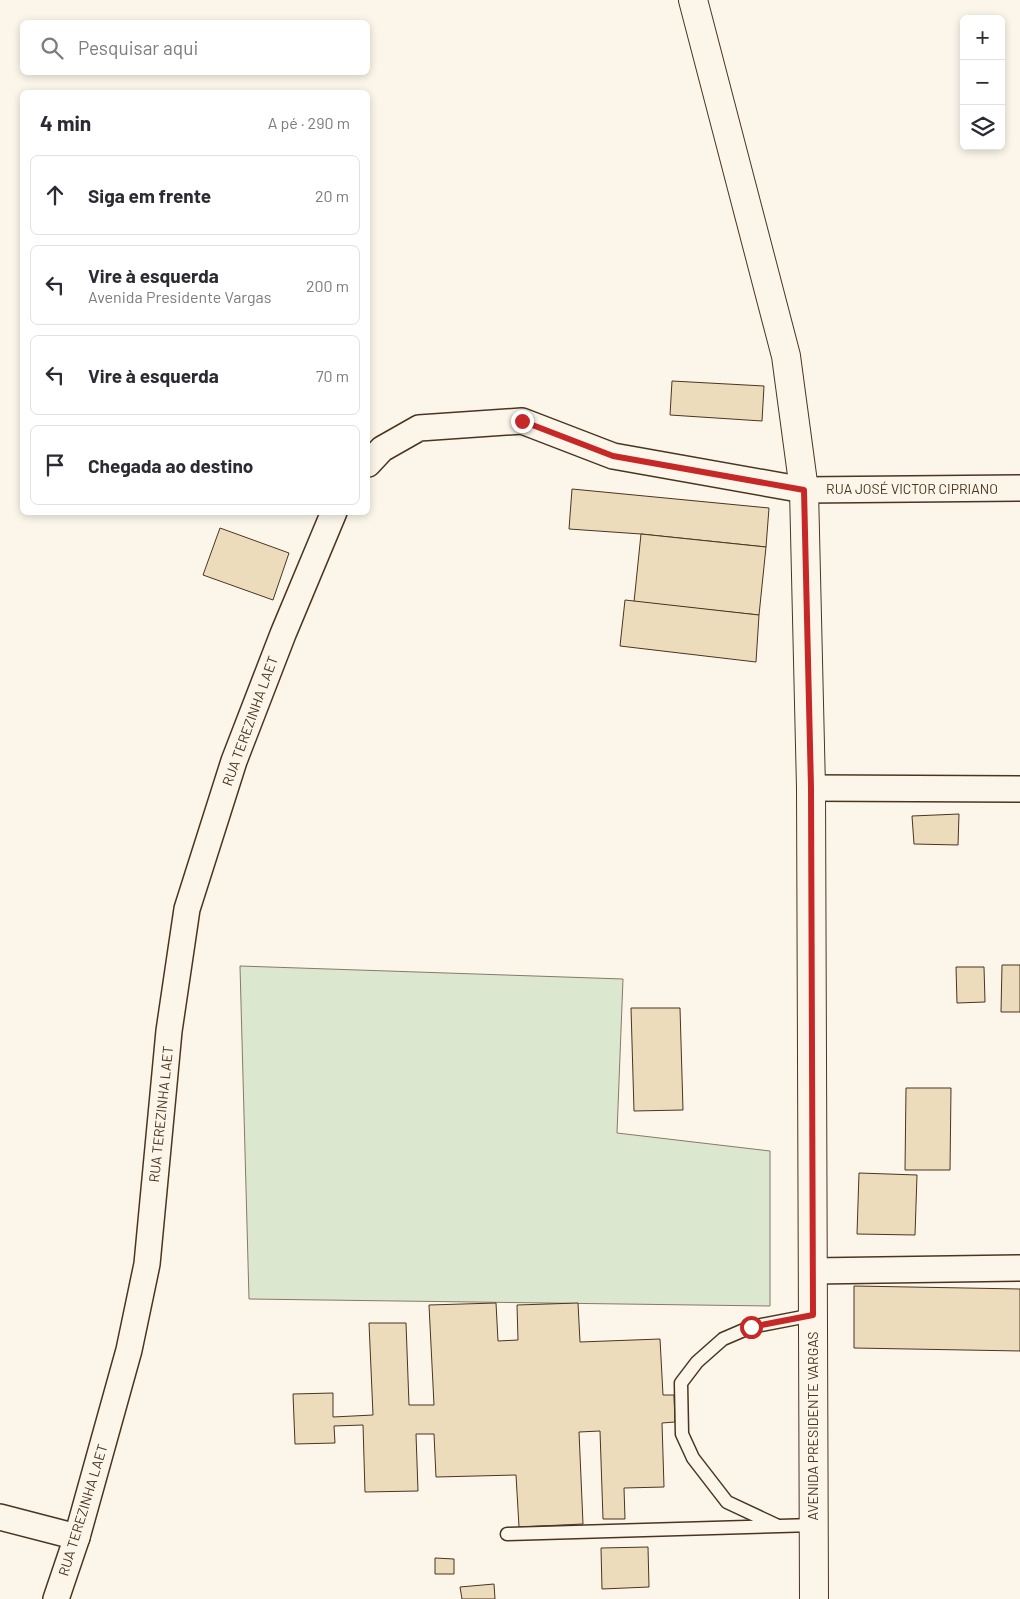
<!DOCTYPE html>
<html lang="pt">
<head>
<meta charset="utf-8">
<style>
	:root { --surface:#fff; --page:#f2f2f3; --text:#2b2b33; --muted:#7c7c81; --line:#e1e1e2 }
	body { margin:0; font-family:Barlow,sans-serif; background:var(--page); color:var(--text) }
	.controls { position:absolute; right:15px; top:15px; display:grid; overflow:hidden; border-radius:8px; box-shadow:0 2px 8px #0003 }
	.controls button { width:45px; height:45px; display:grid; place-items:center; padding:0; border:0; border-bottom:1px solid var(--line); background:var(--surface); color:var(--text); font:25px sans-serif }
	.stop { position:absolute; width:15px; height:15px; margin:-11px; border:4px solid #c62828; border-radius:50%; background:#fff }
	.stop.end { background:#c62828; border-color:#fff; box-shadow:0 1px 5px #0008 }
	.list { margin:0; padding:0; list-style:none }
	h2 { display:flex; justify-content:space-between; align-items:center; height:65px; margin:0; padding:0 20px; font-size:21px }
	h2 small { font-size:16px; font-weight:400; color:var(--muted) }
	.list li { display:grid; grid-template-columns:32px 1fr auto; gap:15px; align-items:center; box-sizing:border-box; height:80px; margin:0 10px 10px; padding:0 10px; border:1px solid var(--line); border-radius:8px }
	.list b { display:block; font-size:19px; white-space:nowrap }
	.list p { margin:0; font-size:16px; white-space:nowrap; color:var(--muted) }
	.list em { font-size:16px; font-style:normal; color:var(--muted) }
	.icon { flex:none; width:28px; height:28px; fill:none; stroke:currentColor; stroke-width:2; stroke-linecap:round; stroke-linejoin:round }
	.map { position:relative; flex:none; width:1020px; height:1599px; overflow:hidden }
	.search { position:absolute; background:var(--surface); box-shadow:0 2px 8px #0003; left:20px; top:20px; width:350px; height:55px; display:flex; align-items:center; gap:12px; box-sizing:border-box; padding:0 18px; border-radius:8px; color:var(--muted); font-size:19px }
	.panel { position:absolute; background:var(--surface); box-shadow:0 2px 8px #0003; left:20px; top:90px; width:350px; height:425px; border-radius:8px }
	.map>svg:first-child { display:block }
</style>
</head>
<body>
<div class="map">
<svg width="1020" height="1599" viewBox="0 0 1020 1599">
	<rect width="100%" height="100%" fill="#fbf6e9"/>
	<polygon fill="#dce7d0" stroke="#887966" points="240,966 623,979 617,1133 770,1151 770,1306 249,1299"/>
	<g fill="#ecdcbc" stroke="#4a3520">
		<polygon points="672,381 764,386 762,421 670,415"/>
		<polygon points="572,489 769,508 766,547 641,534 569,529"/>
		<polygon points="220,528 289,553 273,600 203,575"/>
		<polygon points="641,534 766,547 759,615 634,602"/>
		<polygon points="625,600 759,615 756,662 620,646"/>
		<polygon points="959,814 958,845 914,844 912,816"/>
		<polygon points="1002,965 1020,965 1020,1012 1001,1012"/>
		<polygon points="956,967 984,967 985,1002 957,1003"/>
		<polygon points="631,1008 680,1008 683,1110 634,1111"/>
		<polygon points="906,1088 951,1088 950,1170 905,1170"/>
		<polygon points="859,1173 917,1175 915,1235 857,1234"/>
		<polygon points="854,1286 1020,1289 1020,1351 854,1348"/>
		<polygon points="496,1303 498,1341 518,1340 517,1305 578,1303 580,1342 660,1339 663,1395 674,1395 675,1422 662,1423 664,1487 624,1488 625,1519 603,1519 600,1431 579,1432 583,1524 519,1527 516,1475 436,1477 434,1434 416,1434 418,1491 365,1492 363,1425 334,1426 335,1443 295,1444 293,1394 333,1393 333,1417 373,1415 369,1323 406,1323 409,1405 434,1405 429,1305"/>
		<polygon points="648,1547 649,1587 602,1589 601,1548"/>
		<polygon points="435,1558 454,1559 454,1574 435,1574"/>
		<polygon points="494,1584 495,1599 462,1599 460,1587"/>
	</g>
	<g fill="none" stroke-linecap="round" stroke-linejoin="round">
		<defs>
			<g id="lane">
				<polyline points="776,1525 727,1502 693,1458 682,1434 681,1383 697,1362 723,1339 751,1327 813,1315"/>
				<polyline points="507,1534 814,1525"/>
			</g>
			<g id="street">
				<polyline points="368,464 382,449 419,428 522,421 613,456 804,490 1020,488"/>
				<polyline points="811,788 1020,789"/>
				<polyline points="813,1271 1020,1268"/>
				<polyline points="0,1517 77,1537"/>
				<polyline points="56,1599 77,1537 129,1350 147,1264 169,1031 187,909 234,761 283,634 334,512"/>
			</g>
			<polyline id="primary" points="693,0 786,356 804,490 811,788 814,1599"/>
		</defs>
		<use href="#lane" stroke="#4a3520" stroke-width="15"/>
		<use href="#street" stroke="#4a3520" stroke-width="28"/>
		<use href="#primary" stroke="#4a3520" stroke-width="30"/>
		<use href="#lane" stroke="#fbf6e9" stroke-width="12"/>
		<use href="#street" stroke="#fbf6e9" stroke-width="25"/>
		<use href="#primary" stroke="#fbf6e9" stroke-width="28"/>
	</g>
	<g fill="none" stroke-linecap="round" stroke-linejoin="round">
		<polyline stroke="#c62828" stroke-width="6" points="522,421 613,456 804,490 811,788 813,1315 751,1327"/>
	</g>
	<g text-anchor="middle" stroke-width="4" stroke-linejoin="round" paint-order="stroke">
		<g font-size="14" fill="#4a3520" stroke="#fbf6e9">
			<text x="912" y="494">RUA JOSÉ VICTOR CIPRIANO</text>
			<text transform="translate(250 721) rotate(-70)" y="5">RUA TEREZINHA LAET</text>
			<text transform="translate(161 1114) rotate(-84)" y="5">RUA TEREZINHA LAET</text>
			<text transform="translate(813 1426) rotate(-90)" y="5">AVENIDA PRESIDENTE VARGAS</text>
			<text transform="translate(83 1510) rotate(-73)" y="5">RUA TEREZINHA LAET</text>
		</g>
	</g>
</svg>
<div class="controls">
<button>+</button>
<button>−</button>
<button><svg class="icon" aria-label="layers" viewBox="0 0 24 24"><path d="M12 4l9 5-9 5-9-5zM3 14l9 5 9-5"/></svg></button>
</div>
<div class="stop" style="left:751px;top:1327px"></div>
<div class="stop end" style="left:522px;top:421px"></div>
<div class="search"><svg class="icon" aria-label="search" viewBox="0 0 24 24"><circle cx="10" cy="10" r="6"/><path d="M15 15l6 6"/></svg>Pesquisar aqui</div>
<section class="panel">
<h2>4 min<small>A pé · 290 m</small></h2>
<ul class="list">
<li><svg class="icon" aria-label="ahead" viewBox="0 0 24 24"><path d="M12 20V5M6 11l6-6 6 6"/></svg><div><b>Siga em frente</b></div><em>20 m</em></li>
<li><svg class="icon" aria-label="left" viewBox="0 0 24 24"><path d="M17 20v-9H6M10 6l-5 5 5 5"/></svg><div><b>Vire à esquerda</b><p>Avenida Presidente Vargas</p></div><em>200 m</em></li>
<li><svg class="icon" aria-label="left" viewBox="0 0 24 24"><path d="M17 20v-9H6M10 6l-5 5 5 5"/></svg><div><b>Vire à esquerda</b></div><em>70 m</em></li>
<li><svg class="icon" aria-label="arrive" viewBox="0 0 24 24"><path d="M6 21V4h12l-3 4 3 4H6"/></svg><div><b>Chegada ao destino</b></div></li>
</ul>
</section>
</div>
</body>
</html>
